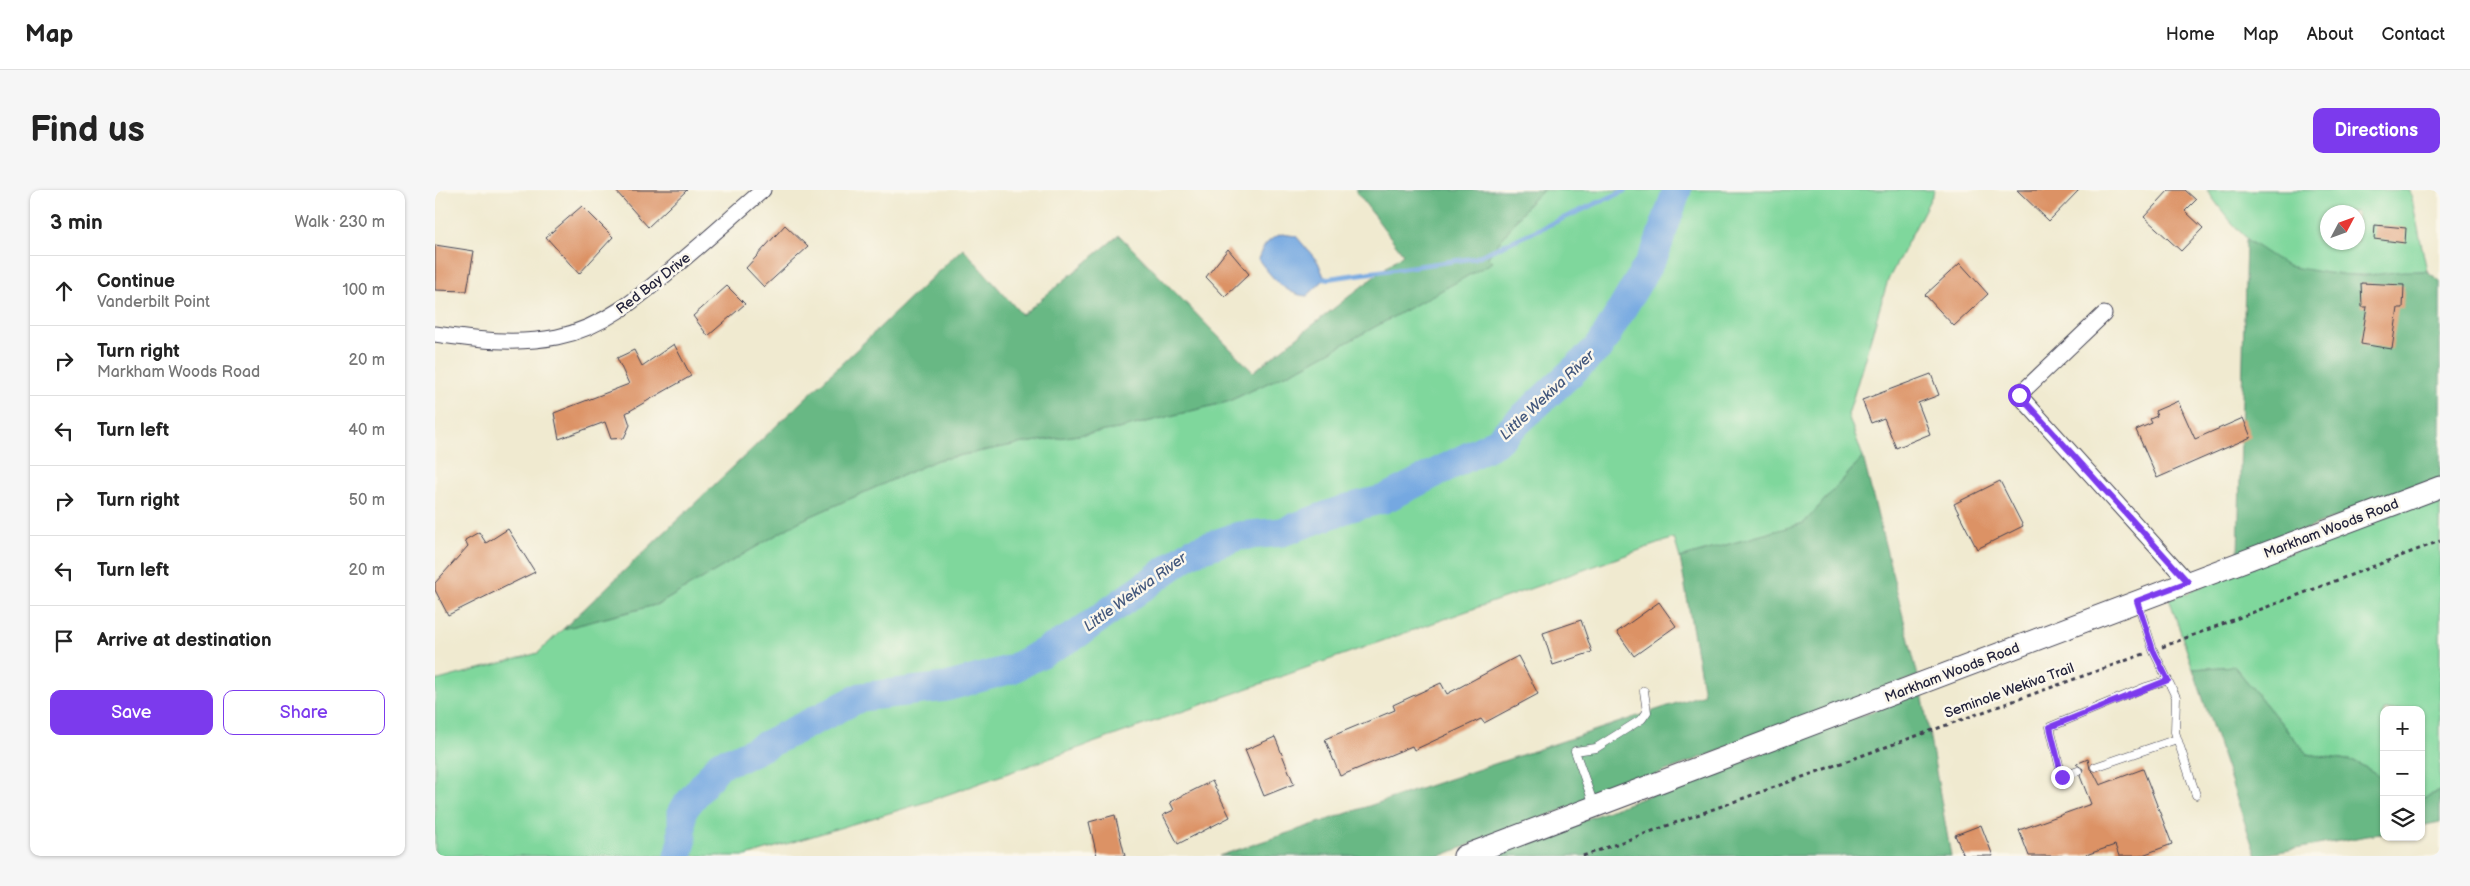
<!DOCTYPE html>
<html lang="en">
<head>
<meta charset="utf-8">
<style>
	:root { --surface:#fff; --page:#f6f6f6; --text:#222; --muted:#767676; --line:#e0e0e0; --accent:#7c3aed }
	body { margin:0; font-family:"Balsamiq Sans",sans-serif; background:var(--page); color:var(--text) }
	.controls { position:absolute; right:15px; bottom:15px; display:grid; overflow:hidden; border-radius:10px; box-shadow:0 1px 4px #0004 }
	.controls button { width:45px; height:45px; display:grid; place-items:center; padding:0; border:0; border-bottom:1px solid var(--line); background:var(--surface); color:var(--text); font:25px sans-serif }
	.compass { position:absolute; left:1885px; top:15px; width:45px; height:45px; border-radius:50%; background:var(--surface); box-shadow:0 1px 4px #0004; rotate:49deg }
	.stop { position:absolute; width:15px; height:15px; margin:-11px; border:4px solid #7c3aed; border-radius:50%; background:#fff }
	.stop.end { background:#7c3aed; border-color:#fff; box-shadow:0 1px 5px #0008 }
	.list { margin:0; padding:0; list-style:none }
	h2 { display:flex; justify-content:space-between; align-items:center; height:65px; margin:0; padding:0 20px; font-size:21px }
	h2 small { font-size:16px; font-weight:400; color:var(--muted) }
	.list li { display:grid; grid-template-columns:32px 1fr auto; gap:15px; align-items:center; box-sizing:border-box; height:70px; padding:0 20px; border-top:1px solid var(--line) }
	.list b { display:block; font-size:19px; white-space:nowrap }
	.list p { margin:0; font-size:16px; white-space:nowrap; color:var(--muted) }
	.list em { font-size:16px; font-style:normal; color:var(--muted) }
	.actions { display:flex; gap:10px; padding:15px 20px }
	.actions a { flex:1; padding:11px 0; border:1px solid var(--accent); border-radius:10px; text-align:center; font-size:18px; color:var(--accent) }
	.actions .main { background:var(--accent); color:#fff }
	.icon { flex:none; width:28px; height:28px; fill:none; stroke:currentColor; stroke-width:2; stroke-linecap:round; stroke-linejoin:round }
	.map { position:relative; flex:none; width:2005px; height:666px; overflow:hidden; border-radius:10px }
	header { display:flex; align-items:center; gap:30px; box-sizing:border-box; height:70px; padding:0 25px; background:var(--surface); border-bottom:1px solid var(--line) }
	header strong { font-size:24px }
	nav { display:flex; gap:28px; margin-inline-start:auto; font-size:18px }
	.intro { display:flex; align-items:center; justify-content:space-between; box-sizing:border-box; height:120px; padding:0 30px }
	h1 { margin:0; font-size:35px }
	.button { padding:12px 22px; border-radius:10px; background:var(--accent); color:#fff; font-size:18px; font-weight:700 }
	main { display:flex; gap:30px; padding:0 30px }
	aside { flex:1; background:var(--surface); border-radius:10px; box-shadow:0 1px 4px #0004 }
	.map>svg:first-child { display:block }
</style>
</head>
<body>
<header>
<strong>Map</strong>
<nav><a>Home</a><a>Map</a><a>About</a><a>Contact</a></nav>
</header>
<div class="intro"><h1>Find us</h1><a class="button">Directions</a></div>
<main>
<aside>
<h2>3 min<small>Walk · 230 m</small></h2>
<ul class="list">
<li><svg class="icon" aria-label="ahead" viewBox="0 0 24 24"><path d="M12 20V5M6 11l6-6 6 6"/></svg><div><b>Continue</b><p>Vanderbilt Point</p></div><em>100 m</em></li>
<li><svg class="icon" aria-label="right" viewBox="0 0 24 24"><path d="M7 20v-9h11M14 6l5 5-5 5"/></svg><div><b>Turn right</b><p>Markham Woods Road</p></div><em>20 m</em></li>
<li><svg class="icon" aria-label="left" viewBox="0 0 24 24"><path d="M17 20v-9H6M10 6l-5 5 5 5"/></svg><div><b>Turn left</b></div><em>40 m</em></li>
<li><svg class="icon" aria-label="right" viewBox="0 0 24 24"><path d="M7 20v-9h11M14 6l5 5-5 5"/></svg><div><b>Turn right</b></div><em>50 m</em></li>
<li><svg class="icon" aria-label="left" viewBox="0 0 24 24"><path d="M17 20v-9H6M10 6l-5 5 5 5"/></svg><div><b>Turn left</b></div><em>20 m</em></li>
<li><svg class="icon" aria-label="arrive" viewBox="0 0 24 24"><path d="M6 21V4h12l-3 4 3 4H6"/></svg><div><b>Arrive at destination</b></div></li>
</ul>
<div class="actions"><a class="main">Save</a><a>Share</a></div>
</aside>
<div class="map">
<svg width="2005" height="666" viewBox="0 0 2005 666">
	<rect width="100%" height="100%" fill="#fbf7ec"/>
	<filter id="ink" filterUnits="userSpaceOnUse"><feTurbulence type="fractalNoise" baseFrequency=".02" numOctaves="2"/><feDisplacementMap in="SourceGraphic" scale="10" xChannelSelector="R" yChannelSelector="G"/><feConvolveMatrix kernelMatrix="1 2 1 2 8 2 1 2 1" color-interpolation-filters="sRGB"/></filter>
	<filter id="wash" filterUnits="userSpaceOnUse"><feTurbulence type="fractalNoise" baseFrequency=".0096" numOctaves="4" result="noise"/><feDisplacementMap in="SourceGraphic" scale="20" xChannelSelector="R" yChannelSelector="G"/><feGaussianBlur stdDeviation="1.12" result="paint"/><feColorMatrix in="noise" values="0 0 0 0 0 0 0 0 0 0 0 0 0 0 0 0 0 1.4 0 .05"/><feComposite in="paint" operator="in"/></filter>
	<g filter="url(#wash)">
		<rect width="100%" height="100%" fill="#f0ead0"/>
		<g fill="#7fd79c" stroke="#507c6c" fill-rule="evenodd">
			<polygon points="1109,0 1500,0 1453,90 1413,225 1428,267 1369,333 1245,368 1239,348 491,612 311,666 0,666 0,491 103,463 128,439 224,414 365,331 502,270 583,254 683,239 792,212 869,176 1057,72 1053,67 1095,12"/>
			<path d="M1772,0H1975L1992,81C1971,81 1949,86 1928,85C1908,85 1869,83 1852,76C1818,61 1792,29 1772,0ZM1892,22H1922V52H1892Z"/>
			<polygon points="2005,306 2005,601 1986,609 1986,520 1949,520 1949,588 1919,571 1872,564 1799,476 1758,479 1734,408 1750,403 1752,405 1757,400"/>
		</g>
		<g fill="#67b884" stroke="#446d60">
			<polygon points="920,0 1109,0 1095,12 1053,67 1058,72 869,176 792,212 683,239 583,254 502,270 365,331 224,414 128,439 528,58 587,125 684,45 818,182 968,64"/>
			<polygon points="1811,49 1852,76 1892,83 1929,86 1968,81 1992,81 2005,91 2005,288 1803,365"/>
			<polygon points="1428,267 1483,486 1005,666 784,666 1269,504 1245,368 1369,333"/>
			<polygon points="1799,476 1872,564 1919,571 1949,588 1949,643 1821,666 1758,479"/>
			<polygon points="1487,503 1516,666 1053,666"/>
			<polygon points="2005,601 2005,632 1986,636 1986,609"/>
		</g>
		<path fill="#75a8e1" stroke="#4c658e" d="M847,44L861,46L883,72L890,89L872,106C850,105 835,85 823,69C828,56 833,49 847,44Z"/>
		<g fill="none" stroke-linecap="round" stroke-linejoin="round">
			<polyline stroke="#75a8e1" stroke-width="5" points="890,89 1040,68 1191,0"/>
			<polyline stroke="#75a8e1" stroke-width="29" points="243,666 247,652 247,621 285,574 307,567 426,507 511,497 577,479 641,445 757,362 804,346 847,342 913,318 949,309 1060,253 1165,156 1220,63 1242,0"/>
		</g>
		<g id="blocks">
			<g fill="#dc9265">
				<polygon points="180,0 252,0 213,37"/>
				<polygon points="1582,0 1644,0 1614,31"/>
				<polygon points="1734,0 1750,0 1761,10 1750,21 1768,38 1746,61 1709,27"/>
				<polygon points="147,16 178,47 144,84 111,47"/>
				<polygon points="350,35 373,57 329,97 311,78"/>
				<polygon points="1940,35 1971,38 1970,53 1939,49"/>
				<polygon points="0,55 39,61 32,101 0,100"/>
				<polygon points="793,59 814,84 790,107 771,87"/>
				<polygon points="1525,73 1553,104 1519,136 1490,105"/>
				<polygon points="1926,93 1969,95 1968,118 1963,118 1957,159 1926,154 1932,117 1927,117"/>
				<polygon points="292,96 310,114 273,146 258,126"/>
				<polygon points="239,154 256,186 191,223 195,235 189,248 176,249 170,232 124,249 119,223 194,194 182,168 199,160 207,176"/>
				<polygon points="1496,184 1504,205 1483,213 1495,244 1461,258 1449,228 1436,233 1427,210"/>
				<polygon points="1743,211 1760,249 1808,228 1816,247 1722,288 1701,240 1717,233 1715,229 1722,226 1720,221"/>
				<polygon points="1565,291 1588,336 1542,359 1519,314"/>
				<polygon points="73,339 100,382 13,425 0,400 0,393 33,356 30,350 44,342 51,353"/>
				<polygon points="1224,412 1241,436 1199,466 1182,442"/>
				<polygon points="1146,430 1157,462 1118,475 1108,443"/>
				<polygon points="1083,466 1103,504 1049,533 1046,529 979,560 977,556 905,586 890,549 960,520 958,515 1006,493 1012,504"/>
				<polygon points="840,547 859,594 829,606 810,560"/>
				<polygon points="1653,569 1655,579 1659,583 1665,595 1708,579 1737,654 1705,666 1684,666 1680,655 1648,666 1594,666 1584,640 1656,614 1645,586 1648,579 1641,574"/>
				<polygon points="777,591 795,627 743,654 728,625 739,620 735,612"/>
				<polygon points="680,625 690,666 662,666 654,632"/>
				<polygon points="1546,635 1558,666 1529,666 1520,645"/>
			</g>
		</g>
	</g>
	<g filter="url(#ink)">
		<use href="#blocks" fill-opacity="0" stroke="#414051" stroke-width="1"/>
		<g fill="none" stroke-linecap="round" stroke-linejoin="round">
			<defs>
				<g id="lane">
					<polyline points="1703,413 1718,460 1741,507 1740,542 1761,605"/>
					<polyline points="1660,577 1742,549"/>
					<polyline points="1643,581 1627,587 1615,537 1711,497 1733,490"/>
					<polyline points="1159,615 1140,561 1161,558 1207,529 1212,522 1209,501"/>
				</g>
				<g id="street">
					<polyline points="1669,124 1584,205 1753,392"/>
					<path d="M0,144C40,150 81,155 122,147C171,137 208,104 244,73C273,49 300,24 328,0"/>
				</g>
				<polyline id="secondary" points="1029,666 2005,297"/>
			</defs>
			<use href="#lane" stroke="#414051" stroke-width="9"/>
			<use href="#street" stroke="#414051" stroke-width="17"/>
			<use href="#secondary" stroke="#414051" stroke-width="23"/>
			<g stroke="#414051" stroke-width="3" stroke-dasharray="4 4" stroke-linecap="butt">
				<polyline points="1727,457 2005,351"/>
				<polyline points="1148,666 1709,464"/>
			</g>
			<use href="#lane" stroke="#fff" stroke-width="8"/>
			<use href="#street" stroke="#fff" stroke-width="15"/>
			<use href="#secondary" stroke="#fff" stroke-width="21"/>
		</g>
	</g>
	<g fill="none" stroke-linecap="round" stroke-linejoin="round" filter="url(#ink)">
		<polyline stroke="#7c3aed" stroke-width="6" points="1584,205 1753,392 1702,411 1718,460 1733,490 1615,537 1627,587"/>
	</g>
	<g text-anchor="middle" stroke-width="5" stroke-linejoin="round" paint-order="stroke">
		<g font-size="14" fill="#22223b" stroke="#fbf7ec">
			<text transform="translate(218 93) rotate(-38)" y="5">Red Bay Drive</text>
			<text transform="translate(1896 338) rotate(-21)" y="5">Markham Woods Road</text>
			<text transform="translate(1517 482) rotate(-21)" y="5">Markham Woods Road</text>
			<text transform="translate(1574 500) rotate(-20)" y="5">Seminole Wekiva Trail</text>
		</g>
		<g font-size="15" font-style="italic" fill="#43587d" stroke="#fbf7ec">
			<text transform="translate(1112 205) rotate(-43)" y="5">Little Wekiva River</text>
			<text transform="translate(700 402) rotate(-36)" y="5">Little Wekiva River</text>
		</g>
	</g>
</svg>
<div class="controls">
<button>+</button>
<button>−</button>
<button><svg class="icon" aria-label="layers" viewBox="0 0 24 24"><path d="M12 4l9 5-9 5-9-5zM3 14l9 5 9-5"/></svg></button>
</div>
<svg class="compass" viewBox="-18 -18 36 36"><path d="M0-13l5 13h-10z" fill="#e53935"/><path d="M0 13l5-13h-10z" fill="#767676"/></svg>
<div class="stop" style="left:1584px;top:205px"></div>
<div class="stop end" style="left:1627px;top:587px"></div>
</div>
</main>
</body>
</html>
